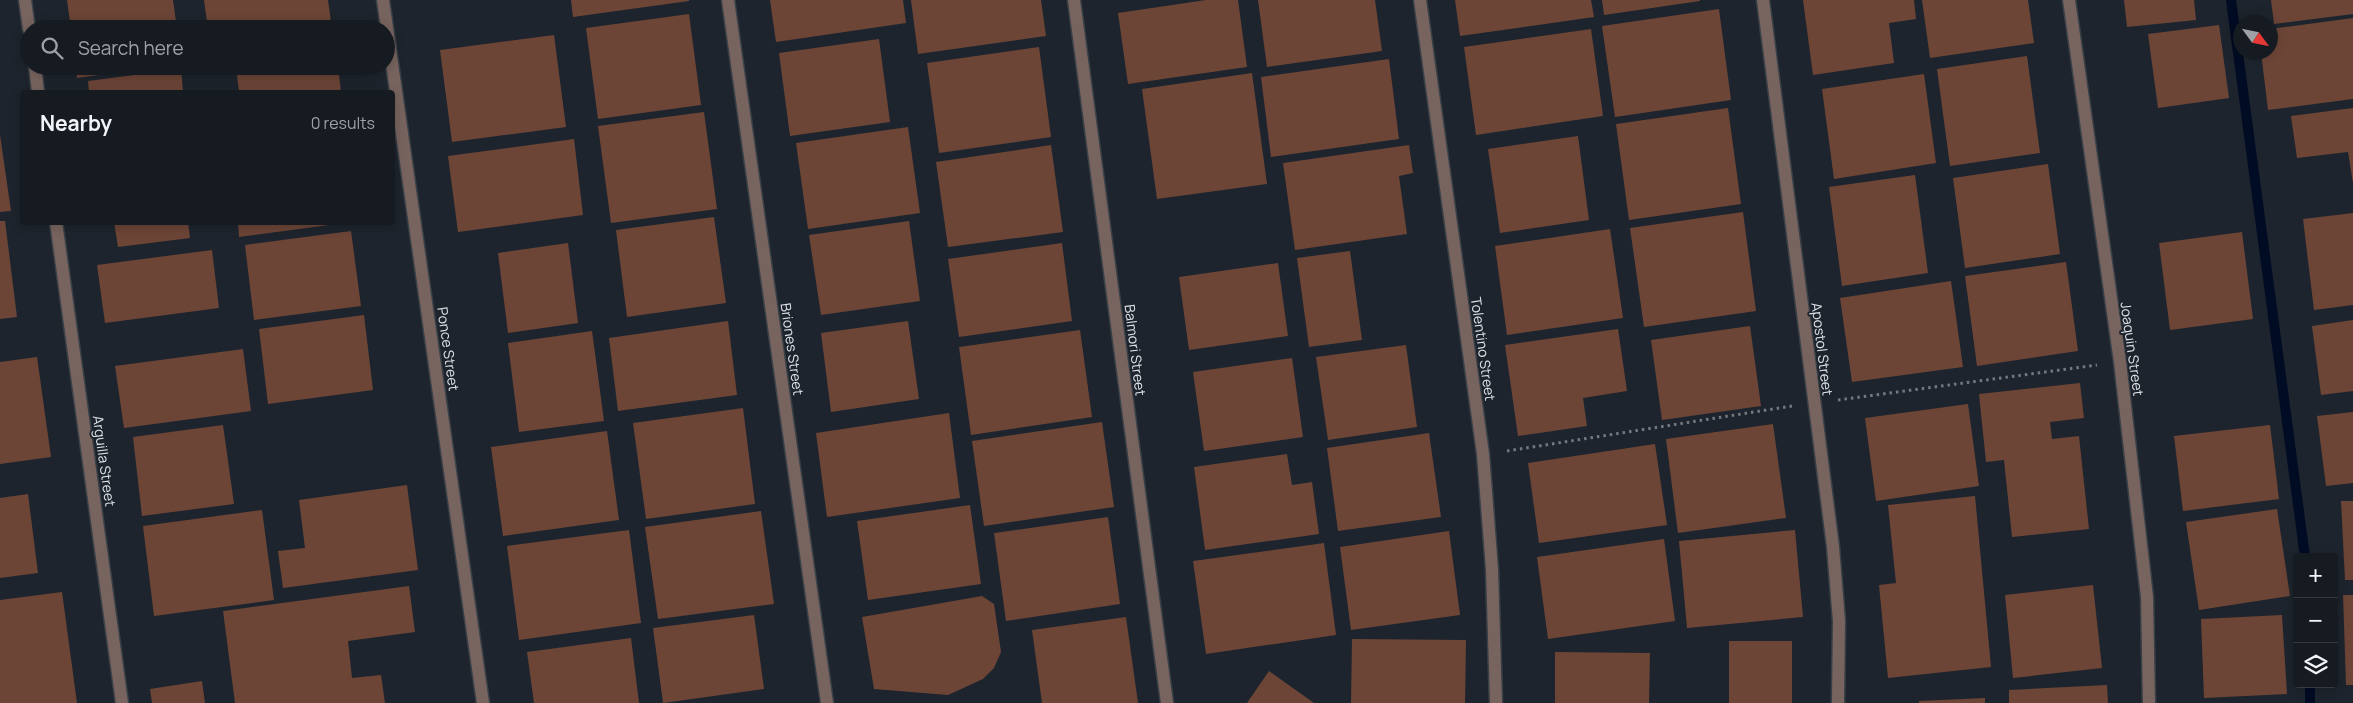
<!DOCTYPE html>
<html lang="en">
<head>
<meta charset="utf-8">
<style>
	:root { --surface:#161b22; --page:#1f242a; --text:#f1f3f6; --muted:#9ea1a5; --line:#353940 }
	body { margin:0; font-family:Manrope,sans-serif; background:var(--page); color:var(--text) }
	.controls { position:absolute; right:15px; bottom:15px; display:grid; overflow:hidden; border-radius:5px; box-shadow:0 2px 12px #0003 }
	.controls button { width:45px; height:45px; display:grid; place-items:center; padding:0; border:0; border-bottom:1px solid var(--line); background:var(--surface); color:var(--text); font:25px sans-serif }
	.compass { position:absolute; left:2233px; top:15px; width:45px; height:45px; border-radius:50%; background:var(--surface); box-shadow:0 2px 12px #0003; rotate:123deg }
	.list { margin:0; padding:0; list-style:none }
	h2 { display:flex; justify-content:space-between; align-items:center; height:65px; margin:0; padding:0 20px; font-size:21px }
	h2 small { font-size:16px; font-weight:400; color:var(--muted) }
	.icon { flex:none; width:28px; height:28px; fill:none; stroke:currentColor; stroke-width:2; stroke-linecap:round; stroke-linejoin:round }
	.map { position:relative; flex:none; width:2353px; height:703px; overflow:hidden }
	.search { position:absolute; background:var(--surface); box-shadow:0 2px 12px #0003; left:20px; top:20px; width:375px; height:55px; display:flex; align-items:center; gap:12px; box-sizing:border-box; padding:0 18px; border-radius:28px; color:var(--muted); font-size:19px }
	.panel { position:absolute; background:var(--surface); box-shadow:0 2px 12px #0003; left:20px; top:90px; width:375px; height:135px; border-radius:5px }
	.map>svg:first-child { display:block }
</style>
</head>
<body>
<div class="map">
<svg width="2353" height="703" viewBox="0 0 2353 703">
	<rect width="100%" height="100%" fill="#1e242d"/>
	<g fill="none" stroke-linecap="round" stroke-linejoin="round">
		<g stroke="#000b24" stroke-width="10">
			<polyline points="2231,0 2305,557"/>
			<polyline points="2310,703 2310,684"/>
		</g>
	</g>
	<g fill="#6c4537">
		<polygon points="67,0 173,0 177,29 71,29"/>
		<polygon points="204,0 328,0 332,29 208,29"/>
		<polygon points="571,0 689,0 689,1 573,17"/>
		<polygon points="770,0 903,0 906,23 776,42"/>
		<polygon points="911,0 1041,0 1046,36 918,54"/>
		<polygon points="1206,0 1238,0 1247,67 1128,84 1118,13"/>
		<polygon points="1258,0 1375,0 1382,51 1267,67"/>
		<polygon points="1455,0 1591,0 1594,17 1460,36"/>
		<polygon points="1602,0 1700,0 1700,1 1604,15"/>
		<polygon points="1803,0 1914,0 1916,19 1889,23 1894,63 1813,75"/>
		<polygon points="1922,0 2028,0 2034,43 1930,58"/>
		<polygon points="2124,0 2194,0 2196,20 2127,27"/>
		<polygon points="2271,0 2353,0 2353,14 2274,24"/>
		<polygon points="1719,9 1731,100 1615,117 1602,26"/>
		<polygon points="689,14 701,105 598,119 586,28"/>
		<polygon points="2353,18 2353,99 2268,110 2261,52 2270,52 2270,29"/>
		<polygon points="2219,25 2229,98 2158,108 2148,34"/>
		<polygon points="1591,29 1603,116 1476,135 1464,47"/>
		<polygon points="554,35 566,127 452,142 440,50"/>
		<polygon points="879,39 890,122 790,136 779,53"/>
		<polygon points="1039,47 1051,137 939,153 927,63"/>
		<polygon points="2027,56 2040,153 1950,166 1937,69"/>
		<polygon points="1389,59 1399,139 1271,157 1261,77"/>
		<polygon points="76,66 155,66 155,67 77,78"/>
		<polygon points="236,66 338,66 341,92 239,92"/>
		<polygon points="181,69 183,92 89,92 88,81"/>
		<polygon points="1252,73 1267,184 1157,199 1142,89"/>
		<polygon points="1924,74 1936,163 1834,179 1822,89"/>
		<polygon points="1728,108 1741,204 1629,220 1616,124"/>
		<polygon points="2353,108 2353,183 2348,152 2297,158 2291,116"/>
		<polygon points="704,112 717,209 611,223 598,126"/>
		<polygon points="908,127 920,213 808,229 796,143"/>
		<polygon points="0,135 11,211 0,212"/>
		<polygon points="1578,136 1589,220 1500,233 1488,149"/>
		<polygon points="574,139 583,215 458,232 448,156"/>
		<polygon points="1051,145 1063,232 948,247 936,162"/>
		<polygon points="1409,145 1413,173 1399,176 1407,234 1295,250 1283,163"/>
		<polygon points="2048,164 2060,254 1965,268 1953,178"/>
		<polygon points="1915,175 1928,273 1842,286 1829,187"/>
		<polygon points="1743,212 1756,311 1644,327 1630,228"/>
		<polygon points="2353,213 2353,305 2314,310 2303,219"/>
		<polygon points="714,217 726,303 627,317 616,230"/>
		<polygon points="0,221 5,221 17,317 0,319"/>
		<polygon points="909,221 920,301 821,315 809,235"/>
		<polygon points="114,222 188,222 190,238 118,247"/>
		<polygon points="238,222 337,222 337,224 239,237"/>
		<polygon points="1610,229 1623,318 1507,335 1495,246"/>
		<polygon points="351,231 361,306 254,320 245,245"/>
		<polygon points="2242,232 2253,319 2170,330 2159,243"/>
		<polygon points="568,243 578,323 508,333 498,253"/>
		<polygon points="1062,243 1072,321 959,337 948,259"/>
		<polygon points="212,250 219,308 105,323 97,265"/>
		<polygon points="1350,251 1362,340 1309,347 1297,258"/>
		<polygon points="2066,262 2078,351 1977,366 1965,276"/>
		<polygon points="1278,263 1288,336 1189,350 1179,277"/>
		<polygon points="1951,281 1963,367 1852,382 1840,298"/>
		<polygon points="364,315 373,390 268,404 259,329"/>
		<polygon points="2353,320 2353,391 2321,395 2312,326"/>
		<polygon points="728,321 737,395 618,411 609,338"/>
		<polygon points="908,321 919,399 831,412 821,333"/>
		<polygon points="1750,326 1761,406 1662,420 1651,340"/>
		<polygon points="1618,329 1627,391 1583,398 1587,426 1518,436 1505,345"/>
		<polygon points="1080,330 1092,417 971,435 959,347"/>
		<polygon points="592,331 604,421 519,432 508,343"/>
		<polygon points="1406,345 1417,427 1328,440 1316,357"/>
		<polygon points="243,349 251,411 124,428 115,366"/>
		<polygon points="37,357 51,457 0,464 0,362"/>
		<polygon points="1292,358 1303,437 1204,451 1193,372"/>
		<polygon points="2080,383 2084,418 2050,422 2052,439 2079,436 2089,529 2012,537 2004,460 1986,462 1979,394"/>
		<polygon points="1968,404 1979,486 1876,501 1865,418"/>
		<polygon points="743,408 755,504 646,519 633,423"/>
		<polygon points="2353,412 2353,483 2326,486 2317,416"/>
		<polygon points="949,413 960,498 827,517 816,433"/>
		<polygon points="1102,422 1114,507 984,526 972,441"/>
		<polygon points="1773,424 1786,518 1678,533 1666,439"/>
		<polygon points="223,425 234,504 142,516 133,437"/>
		<polygon points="2270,425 2279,499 2183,511 2174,436"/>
		<polygon points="607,431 619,520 503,536 491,447"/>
		<polygon points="1429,433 1441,517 1338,531 1327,448"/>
		<polygon points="1655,444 1667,525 1539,543 1528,463"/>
		<polygon points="1287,454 1292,485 1312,482 1319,534 1205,550 1194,467"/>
		<polygon points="407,485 418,570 283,588 278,551 305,548 299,500"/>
		<polygon points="28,494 38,573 0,578 0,498"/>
		<polygon points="1975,496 1991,667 1888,678 1879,585 1896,583 1888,505"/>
		<polygon points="2341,501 2353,501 2353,580 2345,580"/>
		<polygon points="970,505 981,584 868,600 857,521"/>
		<polygon points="2277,509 2290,596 2199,610 2186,522"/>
		<polygon points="262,510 274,600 154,616 143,526"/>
		<polygon points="761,511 774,604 658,619 645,527"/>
		<polygon points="1108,517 1120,604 1006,621 994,533"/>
		<polygon points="629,530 641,623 519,640 507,546"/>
		<polygon points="1795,530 1803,617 1687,628 1679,541"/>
		<polygon points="1449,531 1460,615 1351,630 1340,547"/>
		<polygon points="1664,539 1675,621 1548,639 1537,557"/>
		<polygon points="1324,543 1336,635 1206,654 1193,561"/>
		<polygon points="2093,585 2102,668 2013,678 2005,595"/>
		<polygon points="409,586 415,632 348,641 352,678 381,675 385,703 235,703 223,611"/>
		<polygon points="62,592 77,703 0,703 0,600"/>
		<polygon points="2343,595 2353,595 2353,685 2346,685"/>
		<polygon points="982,596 994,604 1001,652 994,668 983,679 948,695 874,689 862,617"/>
		<polygon points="754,615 764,689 663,703 653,628"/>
		<polygon points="2282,615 2287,694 2204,698 2201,619"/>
		<polygon points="1126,617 1138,703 1042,703 1032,630"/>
		<polygon points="631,638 639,703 534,703 527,652"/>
		<polygon points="1352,639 1466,640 1465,703 1351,703"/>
		<rect x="1729" y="641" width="63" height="62"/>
		<polygon points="1555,652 1650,653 1649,703 1555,703"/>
		<polygon points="1269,671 1314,703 1247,703"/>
		<polygon points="202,681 205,703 152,703 150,689"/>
		<polygon points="2107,685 2108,703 2009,703 2009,690"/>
		<polygon points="1985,698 1985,703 1919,703 1919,701"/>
	</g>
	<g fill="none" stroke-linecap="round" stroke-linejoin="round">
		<defs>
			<g id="minor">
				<polyline points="25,0 29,29"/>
				<polyline points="383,0 483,703"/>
				<polyline points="728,0 827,703"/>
				<polyline points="1074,0 1167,703"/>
				<polyline points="1420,0 1483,454 1492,569 1496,703"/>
				<polyline points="1763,0 1833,547 1839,621 1838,703"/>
				<polyline points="2069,0 2120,362 2147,597 2149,703"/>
				<polyline points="35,66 38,92"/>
				<polyline points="56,222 122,703"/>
			</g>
		</defs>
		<use href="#minor" stroke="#393f47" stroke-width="15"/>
		<g stroke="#747980" stroke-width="3" stroke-dasharray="2.5 4" stroke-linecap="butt">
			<polyline points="1838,400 2097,365"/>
			<polyline points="1507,451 1792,406"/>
		</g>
		<use href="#minor" stroke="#78645f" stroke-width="12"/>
	</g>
	<g text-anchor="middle" stroke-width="4" stroke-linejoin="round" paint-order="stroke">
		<g font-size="14" fill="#e0e4ea" stroke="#1e242d">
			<text transform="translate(448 349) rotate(82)" y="5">Ponce Street</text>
			<text transform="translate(792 349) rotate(82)" y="5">Briones Street</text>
			<text transform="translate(1483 349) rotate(82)" y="5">Tolentino Street</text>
			<text transform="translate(1822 349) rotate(83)" y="5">Apostol Street</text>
			<text transform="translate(2132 349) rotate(82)" y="5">Joaquin Street</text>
			<text transform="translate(1135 350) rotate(83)" y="5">Balmori Street</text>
			<text transform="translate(104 461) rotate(82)" y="5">Arguilla Street</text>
		</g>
	</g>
</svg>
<div class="controls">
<button>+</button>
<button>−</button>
<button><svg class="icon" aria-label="layers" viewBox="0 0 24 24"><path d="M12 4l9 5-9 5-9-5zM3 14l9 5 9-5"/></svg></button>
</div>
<svg class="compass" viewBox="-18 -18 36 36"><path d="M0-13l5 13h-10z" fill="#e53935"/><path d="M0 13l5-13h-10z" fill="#9ea1a5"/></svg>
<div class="search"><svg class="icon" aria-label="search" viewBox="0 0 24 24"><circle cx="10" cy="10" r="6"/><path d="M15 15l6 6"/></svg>Search here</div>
<section class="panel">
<h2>Nearby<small>0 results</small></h2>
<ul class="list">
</ul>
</section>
</div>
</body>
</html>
